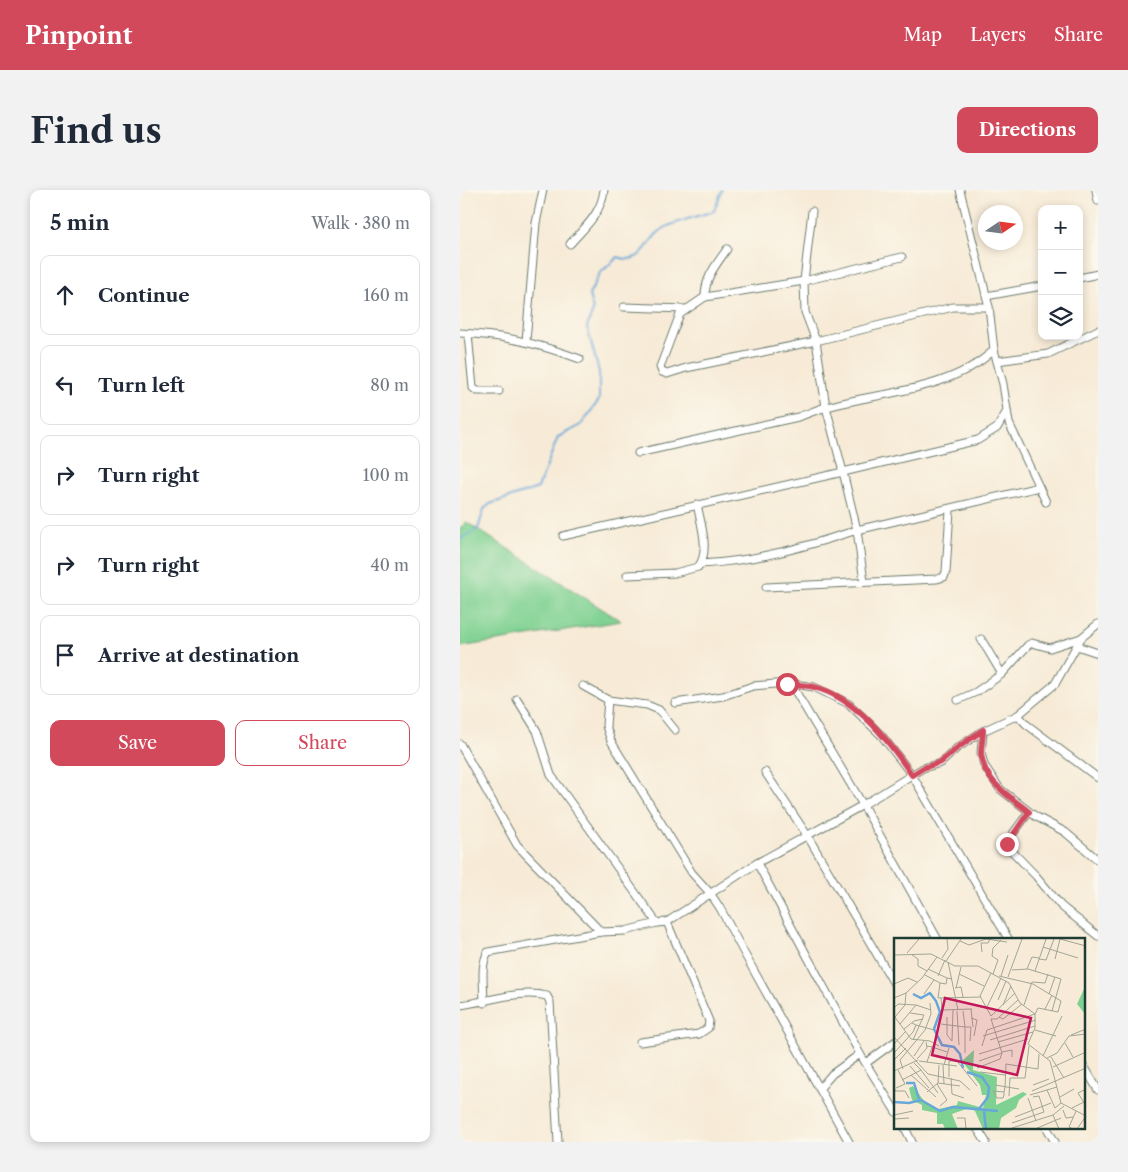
<!DOCTYPE html>
<html lang="en">
<head>
<meta charset="utf-8">
<style>
	:root { --surface:#fff; --page:#f2f2f3; --text:#1f2937; --muted:#747a83; --line:#e0e1e3; --accent:#d1495b }
	body { margin:0; font-family:"Libre Caslon Text",serif; background:var(--page); color:var(--text) }
	.controls { position:absolute; right:15px; top:15px; display:grid; overflow:hidden; border-radius:10px; box-shadow:0 2px 8px #0003 }
	.controls button { width:45px; height:45px; display:grid; place-items:center; padding:0; border:0; border-bottom:1px solid var(--line); background:var(--surface); color:var(--text); font:25px sans-serif }
	.compass { position:absolute; left:518px; top:15px; width:45px; height:45px; border-radius:50%; background:var(--surface); box-shadow:0 2px 8px #0003; rotate:77deg }
	.stop { position:absolute; width:15px; height:15px; margin:-11px; border:4px solid #d1495b; border-radius:50%; background:#fff }
	.stop.end { background:#d1495b; border-color:#fff; box-shadow:0 1px 5px #0008 }
	.list { margin:0; padding:0; list-style:none }
	h2 { display:flex; justify-content:space-between; align-items:center; height:65px; margin:0; padding:0 20px; font-size:21px }
	h2 small { font-size:16px; font-weight:400; color:var(--muted) }
	.list li { display:grid; grid-template-columns:32px 1fr auto; gap:15px; align-items:center; box-sizing:border-box; height:80px; margin:0 10px 10px; padding:0 10px; border:1px solid var(--line); border-radius:10px }
	.list b { display:block; font-size:19px; white-space:nowrap }
	.list em { font-size:16px; font-style:normal; color:var(--muted) }
	.actions { display:flex; gap:10px; padding:15px 20px }
	.actions a { flex:1; padding:11px 0; border:1px solid var(--accent); border-radius:10px; text-align:center; font-size:18px; color:var(--accent) }
	.actions .main { background:var(--accent); color:#fff }
	.icon { flex:none; width:28px; height:28px; fill:none; stroke:currentColor; stroke-width:2; stroke-linecap:round; stroke-linejoin:round }
	.map { position:relative; flex:none; width:638px; height:952px; overflow:hidden; border-radius:10px }
	header { display:flex; align-items:center; gap:30px; box-sizing:border-box; height:70px; padding:0 25px; background:var(--accent); color:#fff }
	header strong { font-size:24px }
	nav { display:flex; gap:28px; margin-inline-start:auto; font-size:18px }
	.intro { display:flex; align-items:center; justify-content:space-between; box-sizing:border-box; height:120px; padding:0 30px }
	h1 { margin:0; font-size:35px }
	.button { padding:12px 22px; border-radius:10px; background:var(--accent); color:#fff; font-size:18px; font-weight:700 }
	main { display:flex; gap:30px; padding:0 30px }
	aside { flex:1; background:var(--surface); border-radius:10px; box-shadow:0 2px 8px #0003 }
	.map>svg:first-child { display:block }
</style>
</head>
<body>
<header>
<strong>Pinpoint</strong>
<nav><a>Map</a><a>Layers</a><a>Share</a></nav>
</header>
<div class="intro"><h1>Find us</h1><a class="button">Directions</a></div>
<main>
<aside>
<h2>5 min<small>Walk · 380 m</small></h2>
<ul class="list">
<li><svg class="icon" aria-label="ahead" viewBox="0 0 24 24"><path d="M12 20V5M6 11l6-6 6 6"/></svg><div><b>Continue</b></div><em>160 m</em></li>
<li><svg class="icon" aria-label="left" viewBox="0 0 24 24"><path d="M17 20v-9H6M10 6l-5 5 5 5"/></svg><div><b>Turn left</b></div><em>80 m</em></li>
<li><svg class="icon" aria-label="right" viewBox="0 0 24 24"><path d="M7 20v-9h11M14 6l5 5-5 5"/></svg><div><b>Turn right</b></div><em>100 m</em></li>
<li><svg class="icon" aria-label="right" viewBox="0 0 24 24"><path d="M7 20v-9h11M14 6l5 5-5 5"/></svg><div><b>Turn right</b></div><em>40 m</em></li>
<li><svg class="icon" aria-label="arrive" viewBox="0 0 24 24"><path d="M6 21V4h12l-3 4 3 4H6"/></svg><div><b>Arrive at destination</b></div></li>
</ul>
<div class="actions"><a class="main">Save</a><a>Share</a></div>
</aside>
<div class="map">
<svg width="638" height="952" viewBox="0 0 638 952">
	<rect width="100%" height="100%" fill="#fbf7ec"/>
	<filter id="ink" filterUnits="userSpaceOnUse"><feTurbulence type="fractalNoise" baseFrequency=".02" numOctaves="2"/><feDisplacementMap in="SourceGraphic" scale="10" xChannelSelector="R" yChannelSelector="G"/><feConvolveMatrix kernelMatrix="1 2 1 2 8 2 1 2 1" color-interpolation-filters="sRGB"/></filter>
	<filter id="wash" filterUnits="userSpaceOnUse"><feTurbulence type="fractalNoise" baseFrequency=".0096" numOctaves="4" result="noise"/><feDisplacementMap in="SourceGraphic" scale="20" xChannelSelector="R" yChannelSelector="G"/><feGaussianBlur stdDeviation="1.12" result="paint"/><feColorMatrix in="noise" values="0 0 0 0 0 0 0 0 0 0 0 0 0 0 0 0 0 1.4 0 .05"/><feComposite in="paint" operator="in"/></filter>
	<g filter="url(#wash)">
		<rect width="100%" height="100%" fill="#f7ebd7"/>
		<polygon fill="#7fd192" stroke="#4f8763" points="6,332 161,431 0,457 0,339"/>
		<g fill="none" stroke-linecap="round" stroke-linejoin="round">
			<path stroke="#67a7da" stroke-width="2" d="M0,349L18,339L24,319L30,314L78,298L98,247L121,235L139,210V182L127,137L133,120L129,105L140,83L158,67C186,77 186,46 206,37C221,30 239,26 254,21L262,0"/>
		</g>
	</g>
	<g filter="url(#ink)">
		<g fill="none" stroke-linecap="round" stroke-linejoin="round">
			<defs>
				<g id="street">
					<polyline points="500,0 529,117 534,160 543,194 549,233 586,312"/>
					<polyline points="636,0 638,11"/>
					<path d="M110,54C125,37 141,24 144,0"/>
					<polyline points="442,67 344,91 245,107 220,124 200,177 202,182 207,184 226,178 356,151 493,117 529,117"/>
					<polyline points="619,88 638,84"/>
					<polyline points="526,106 582,96"/>
					<path d="M245,107C245,87 256,75 267,59"/>
					<polyline points="164,117 226,119"/>
					<path d="M0,143C44,145 79,154 120,169"/>
					<polyline points="8,144 13,198 17,201 39,201"/>
					<polyline points="66,151 76,33 83,0"/>
					<polyline points="537,171 588,164 638,140"/>
					<path d="M178,263C232,251 284,239 338,227C348,224 357,219 367,217C423,201 489,202 534,160"/>
					<polyline points="103,346 383,282 366,217 356,151 345,122 344,91 352,21"/>
					<path d="M241,374C296,371 345,357 397,340L383,282L518,250L537,238L547,221"/>
					<path d="M167,385L215,383L238,377C251,362 240,331 237,314"/>
					<polyline points="404,392 397,340 579,297"/>
					<polyline points="306,397 477,389 484,387 486,382 490,320"/>
					<polyline points="638,434 621,448 595,494 558,525 566,534 638,588"/>
					<polyline points="521,449 542,484"/>
					<polyline points="617,456 638,463"/>
					<polyline points="331,494 403,615 478,750"/>
					<polyline points="123,496 148,510 146,536 151,551 232,683 250,703 260,718 284,763 389,952"/>
					<polyline points="57,509 77,541 91,585 197,733 207,732 297,673 403,615 463,578 481,573 497,558 523,541"/>
					<polyline points="148,510 187,515 199,520 215,540"/>
					<polyline points="498,510 516,502 542,484 568,455 572,453 590,458 621,448"/>
					<polyline points="215,513 263,506 293,496 327,493 354,497 389,514 422,546 452,585 549,750"/>
					<polyline points="558,525 523,541 521,563 524,575 540,599 575,626 605,642 638,670"/>
					<polyline points="0,554 57,655 141,742 165,741 197,733"/>
					<polyline points="305,582 347,645 436,797"/>
					<polyline points="569,622 549,649 549,658 576,686 601,716 638,746"/>
					<polyline points="297,673 400,864 436,922"/>
					<path d="M24,813C24,797 20,775 28,762L141,742"/>
					<path d="M0,815C28,812 59,799 87,806L90,812L98,952"/>
					<polyline points="180,852 239,844 248,838 249,831 207,732"/>
					<polyline points="406,873 436,851"/>
					<polyline points="624,876 638,900"/>
					<polyline points="360,898 372,884 400,864"/>
					<polyline points="445,938 452,952"/>
					<polyline points="517,938 526,952"/>
					<polyline points="587,938 595,952"/>
				</g>
			</defs>
			<use href="#street" stroke="#6b7a6d" stroke-width="9"/>
			<use href="#street" stroke="#fff" stroke-width="7"/>
		</g>
	</g>
	<g fill="none" stroke-linecap="round" stroke-linejoin="round" filter="url(#ink)">
		<path stroke="#d1495b" stroke-width="6" d="M327,494C335,495 345,495 354,497C397,508 428,550 452,585L463,578L481,572L497,558L523,540C523,548 521,556 521,564C524,592 549,606 569,622L547,654"/>
	</g>
	<g transform="translate(434 748)">
		<rect width="191" height="191" fill="#f7ebd7"/>
		<path d="M191,49L192,75L191,76L183,66ZM80,112L79,132L103,139L102,167L129,154L133,156L125,162L122,170L107,180L105,191H89L81,173L75,170L58,176L64,191H51L49,186H43V175L28,172V167L18,162L15,150L19,148L30,163L44,171L63,167L64,163L89,170L92,157H88L86,147L68,123Z" fill="#7fd192"/>
		<path fill="none" stroke="#67a7da" stroke-width="2.5" d="M19,56L27,60L36,55L42,63L46,74L40,91L48,107L60,109L66,116L69,130M73,134L88,139L95,149L94,159L85,171M12,145H20L25,161M0,164L15,165L27,162L46,173L59,169L104,173M90,173L92,191"/>
		<path fill="none" stroke="#a1a596" stroke-width="1" d="M66,3L75,7L92,1L113,4M149,9L184,20M88,14L87,5H94L96,1M13,15L25,1M0,17L37,16L61,28H84L115,45L126,65L141,76V90L134,106L156,123L167,165L192,178L183,191M18,17L24,21V28L33,33M48,20L54,11L53,1M145,21L152,22L160,1M161,21L166,1L192,8M52,23L67,1M54,24L64,72M34,31L53,40M133,31L138,19L145,20M118,32L134,31L167,41L158,73M141,33L152,1M97,35L86,58L97,78L121,55M65,36L90,48M99,36L104,22L98,18L99,10L107,2M31,37L46,45L52,46L53,40L58,41M44,38L51,22M105,38L139,46L167,63L164,74L144,70L141,76M107,38L114,17M114,39L128,1M46,45L44,60L87,59M0,46L14,40L23,44M61,50L67,49L69,59M62,50L67,29M30,56L40,42M155,56L161,39M0,60L12,55L28,40L43,19M47,60L48,72L78,71M104,62L112,43M22,67L37,72M109,67L117,48M130,67L138,44L151,45L154,36M0,70L4,66L22,67L6,86M77,71L79,89M92,71L107,40M151,71L158,57M63,73L65,107M69,73L71,89H77L76,103M16,75L30,77L19,102M0,78L17,101L36,103L45,108M1,79L11,67L12,55M53,79V97L58,103M105,79L109,81L128,66M77,80L83,82L80,98M97,81H103L124,62M47,86L71,89V115M22,87L40,92M10,91L20,83L29,81M141,92L162,98M177,97L192,91M89,98L142,82M0,99L34,136L66,143L76,152M96,102L141,88M58,103L59,72M41,104L38,109L53,114M104,104L139,94M171,105L179,119M0,106L11,94M88,108L93,92L141,76M108,114L118,112V119M0,115L19,94L22,87L18,85M85,116L134,101M20,118L30,103M149,118L168,78M157,119L170,140M153,120L163,115L175,98L192,96M23,121L33,110L32,104M0,122L12,110M25,123L63,128M85,123L108,115L97,81M33,124L38,109L33,108M49,127L50,146M50,127L55,110M16,128L35,150M159,129L192,114M83,130L106,121L108,115M9,131L6,122L31,92L37,76L36,65M27,132L44,155M0,133L24,122M86,134L111,137M17,137L42,159M55,139V123H63L83,148M57,140L58,156L70,160M8,142L27,132L20,125M44,145L45,127M0,146L1,153H11L15,160M43,146L53,162L46,168M101,147L125,151M139,147L155,141M2,150L11,146L4,132M153,152L161,170L167,165M138,153L192,130M33,154L44,145L66,148M110,154L99,153L103,160H109L110,157V154L111,149L112,126L144,131L145,116M192,154L190,152L184,155L192,168M136,157L163,149M115,158L116,140H131L135,108M166,159L180,151M134,160L142,183M178,170L192,163M169,172L172,180L179,179M0,177L19,173M159,177L165,191M121,179L157,165M63,180H71L72,191M0,181L15,180M118,185L150,174L145,158L139,159M118,190L159,177L170,168M141,191L167,180M179,191L175,189L182,173"/>
		<path fill="#c2185b" fill-opacity="0.15" stroke="#c2185b" stroke-width="2.5" d="M51,60L137,80L123,137L38,117Z"/>
		<rect width="191" height="191" fill="none" stroke="#1f3d34" stroke-width="2.5"/>
	</g>
</svg>
<div class="controls">
<button>+</button>
<button>−</button>
<button><svg class="icon" aria-label="layers" viewBox="0 0 24 24"><path d="M12 4l9 5-9 5-9-5zM3 14l9 5 9-5"/></svg></button>
</div>
<svg class="compass" viewBox="-18 -18 36 36"><path d="M0-13l5 13h-10z" fill="#e53935"/><path d="M0 13l5-13h-10z" fill="#747a83"/></svg>
<div class="stop" style="left:327px;top:494px"></div>
<div class="stop end" style="left:547px;top:654px"></div>
</div>
</main>
</body>
</html>
